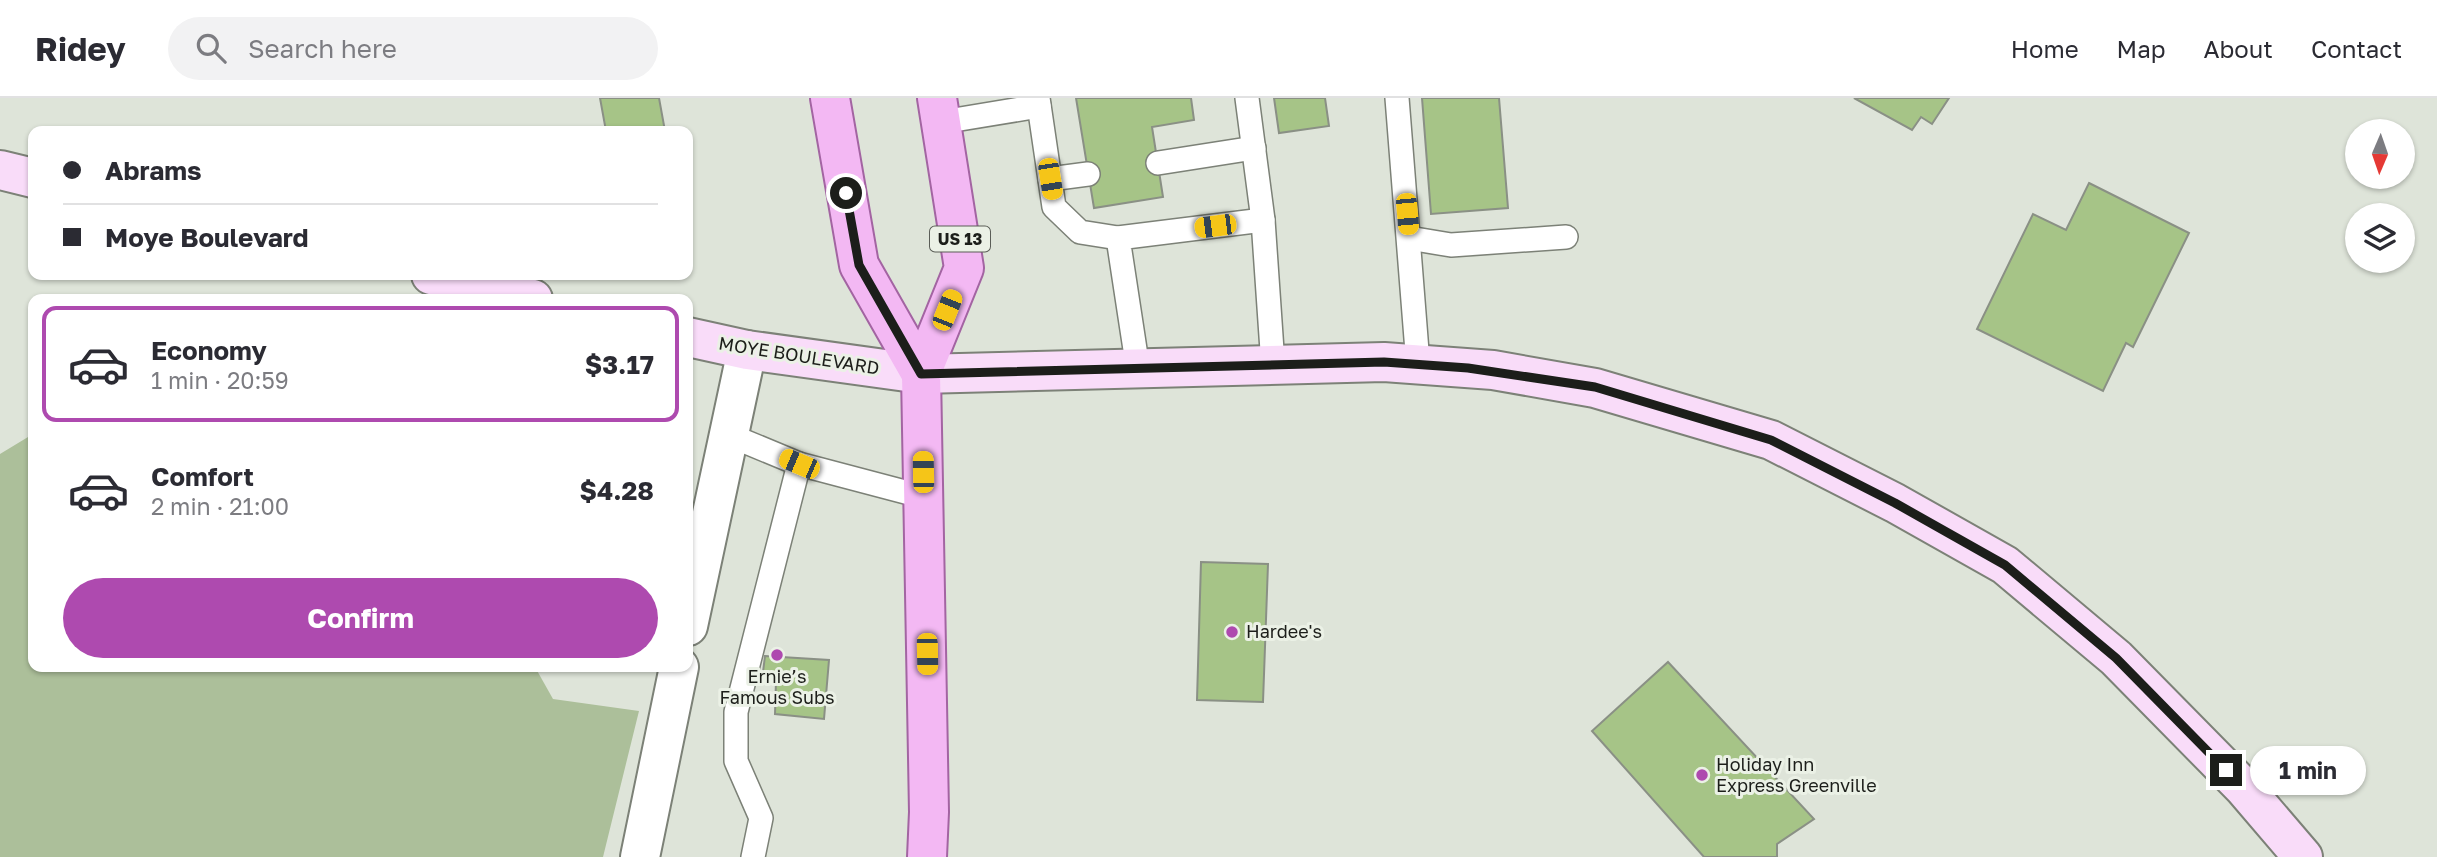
<!DOCTYPE html>
<meta charset="utf-8">
<style>
:root{--surface:#fff;--page:#f2f2f3;--text:#2b2b33;--muted:#7c7c81;--line:#e1e1e2;--accent:#ae4aaf}
body{margin:0;font-family:"Golos Text",sans-serif;background:var(--page);color:var(--text);height:100vh;display:flex;flex-direction:column;font-size:26px;white-space:nowrap}
*{box-sizing:border-box;margin:0}
p{font-size:23px;color:var(--muted)}
.icon{flex:none;width:38px;height:38px;fill:none;stroke:currentColor;stroke-width:2;stroke-linecap:round;stroke-linejoin:round}
.map{position:relative;flex:1;overflow:hidden}
.side{position:absolute;left:28px;top:196px;width:665px;height:378px;display:flex;flex-direction:column;background:var(--surface);border-radius:14px;box-shadow:0 2px 5px #0004}
.side>*{flex:none}
.banner{position:absolute;left:28px;top:28px;width:665px;height:154px;border-radius:14px;box-shadow:0 2px 5px #0004;display:grid;align-content:center;height:154px;padding:0 35px;background:var(--surface)}
.needle{width:46px;rotate:182deg}
.fabs{position:absolute;left:2345px;top:21px;display:grid;gap:14px}
.fabs a{display:grid;place-items:center;width:70px;height:70px;border-radius:50%;background:var(--surface);box-shadow:0 2px 5px #0004;font-size:35px}
.end{position:absolute;width:32px;height:32px;margin:-16px;border:9px solid #1c1e1a;background:#fff;box-shadow:0 0 0 4px #fff}
.from{border-radius:50%}
.bubble{position:absolute;height:49px;border-radius:24px;background:var(--surface);box-shadow:0 2px 5px #0004;font-size:23px;font-weight:700;line-height:49px;text-align:center}
.car{position:absolute;width:21px;height:42px;margin:-21px -10px;border-radius:9px;box-shadow:0 0 5px 2px #0007;background:linear-gradient(#f5c518 24%,#345 0 40%,#f5c518 0 76%,#345 0 86%,#f5c518 0)}
.banner b{display:flex;align-items:center;gap:24px;height:66px;font-size:26px}
.banner b+b{border-top:2px solid var(--line)}
.banner i{width:18px;height:18px;background:var(--text)}
ul{padding:12px 0 0;list-style:none}
li{display:flex;align-items:center;gap:21px;height:116px;margin:0 14px 10px;padding:0 21px;border:4px solid transparent;border-radius:14px}
li div{flex:1}
li b{display:block;font-size:26px}
li em{font-style:normal;font-weight:700}
li.active{border-color:var(--accent)}
li>.icon{width:63px;height:63px;stroke-width:1.5}
.primary-button{display:flex;gap:14px;margin-top:auto;padding:14px 35px}
.primary-button a{flex:1;height:80px;border-radius:42px;background:var(--accent);color:#fff;font-size:28px;font-weight:700;line-height:80px;text-align:center}
header{display:flex;align-items:center;gap:42px;box-sizing:border-box;height:98px;padding:0 35px;background:var(--surface);border-bottom:2px solid var(--line)}
header strong{font-size:33px}
nav{display:flex;gap:38px;margin-inline-start:auto;font-size:24px}
.search{width:490px;height:63px;background:var(--page);display:flex;align-items:center;gap:18px;box-sizing:border-box;padding:0 24px;border-radius:38px;color:var(--muted);font-size:26px}
.map>svg:first-child{display:block}
</style>
<header>
<strong>Ridey</strong>
<div class="search"><svg class="icon" aria-label="search" viewBox="0 0 24 24"><circle cx="10" cy="10" r="6"/><path d="M15 15l6 6"/></svg>Search here</div>
<nav><a>Home</a><a>Map</a><a>About</a><a>Contact</a></nav>
</header>
<div class="map">
<svg width="2437" height="759" viewBox="0 0 2437 759">
<rect width="100%" height="100%" fill="#dee4d9"/>
<polygon fill="#acbf9a" points="33,336 33,569 535,569 553,601 639,613 603,759 0,759 0,356"/>
<g fill="#a6c487" stroke="#8a9085" stroke-width="2">
<polygon points="600,0 659,0 665,33 606,33"/>
<polygon points="1076,0 1191,0 1194,22 1152,29 1163,99 1094,110"/>
<polygon points="1274,0 1325,0 1329,28 1279,35"/>
<polygon points="1422,0 1499,0 1508,110 1431,116"/>
<polygon points="1854,0 1949,0 1932,26 1921,19 1912,32"/>
<polygon points="2089,85 2189,135 2133,249 2126,245 2103,293 1977,231 2033,116 2066,132"/>
<polygon points="1201,464 1268,466 1263,604 1197,602"/>
<polygon points="765,558 829,562 824,621 775,616 776,583 762,582"/>
<polygon points="1668,564 1814,721 1777,746 1777,759 1704,759 1592,633"/>
</g>
<g fill="none" stroke-linecap="round" stroke-linejoin="round">
<defs>
<g id="lane">
<polyline points="1038,0 1054,109 1080,134 1118,140"/>
<polyline points="1247,0 1263,122"/>
<polyline points="1397,0 1418,266"/>
<polyline points="942,24 1039,8"/>
<polyline points="1158,65 1254,50"/>
<polyline points="1050,81 1088,76"/>
<polyline points="1409,140 1451,147 1566,139"/>
<polyline points="1138,271 1118,140 1263,122 1273,267"/>
<polyline points="729,337 799,366"/>
<polyline points="753,759 761,720 736,663 736,614 799,366 924,399"/>
</g>
<g id="street">
<polyline points="688,528 747,252"/>
<polyline points="640,759 679,569"/>
</g>
<g id="secondary">
<polyline points="0,72 33,80"/>
<polyline points="431,177 533,201"/>
<polyline points="688,239 747,252 921,276 1384,264 1493,272 1595,290 1771,342 1895,405 2005,467 2116,560 2244,690 2303,759"/>
</g>
<g id="primary">
<polyline points="830,0 859,167 921,276"/>
<polyline points="927,759 929,714 921,276 964,170 937,0"/>
</g>
</defs>
<use href="#lane" stroke="#7c8177" stroke-width="26"/>
<use href="#street" stroke="#7c8177" stroke-width="42"/>
<use href="#secondary" stroke="#7c8177" stroke-width="42"/>
<use href="#primary" stroke="#a364a2" stroke-width="42"/>
<use href="#lane" stroke="#fff" stroke-width="23"/>
<use href="#street" stroke="#fff" stroke-width="38"/>
<use href="#secondary" stroke="#f9dcf9" stroke-width="38"/>
<use href="#primary" stroke="#f3b8f3" stroke-width="38"/>
</g>
<g fill="none" stroke-linecap="round" stroke-linejoin="round">
<polyline stroke="#1c1e1a" stroke-width="9" points="846,95 859,167 921,276 1384,264 1468,270 1595,289 1771,342 1895,405 2005,467 2116,560 2226,672"/>
</g>
<g fill="#ae4aaf" stroke="#ebf1e6" stroke-width="2.5">
<circle cx="1232" cy="534" r="7"/>
<circle cx="777" cy="557" r="7"/>
<circle cx="1702" cy="677" r="7"/>
</g>
<g text-anchor="middle" stroke-width="6" stroke-linejoin="round" paint-order="stroke">
<rect fill="#ebf1e6" stroke="#5a5d57" stroke-width="2" x="930" y="128.5" width="60" height="25" rx="5"/>
<g font-size="16" font-weight="bold" fill="#1c1e1a">
<text x="960" y="147">US 13</text>
</g>
<g font-size="18" fill="#1c1e1a" stroke="#ebf1e6">
<text transform="translate(799 258) rotate(9)" y="6">MOYE BOULEVARD</text>
</g>
<g font-size="18" fill="#1c1e1a" stroke="#ebf1e6" text-anchor="start">
<text x="1246" y="540">Hardee's</text>
<text x="777" y="585" text-anchor="middle">Ernie’s<tspan x="777" dy="21">Famous Subs</tspan></text>
<text x="1716" y="673">Holiday Inn<tspan x="1716" dy="21">Express Greenville</tspan></text>
</g>
</g>
</svg>
<div class="fabs">
<a><svg class="needle" viewBox="-14 -14 28 28"><path d="M0-13l5 13h-10z" fill="#e53935"/><path d="M0 13l5-13h-10z" fill="#7c7c81"/></svg></a>
<a><svg class="icon" aria-label="layers" viewBox="0 0 24 24"><path d="M12 4l9 5-9 5-9-5zM3 14l9 5 9-5"/></svg></a>
</div>
<i class="end from" style="left:846px;top:95px"></i>
<i class="end" style="left:2226px;top:672px"></i>
<div class="bubble" style="left:2250px;top:648px;width:116px">1 min</div>
<i class="car" style="left:1050px;top:81px;rotate:171deg"></i>
<i class="car" style="left:1407px;top:116px;rotate:175deg"></i>
<i class="car" style="left:1215px;top:128px;rotate:263deg"></i>
<i class="car" style="left:947px;top:212px;rotate:22deg"></i>
<i class="car" style="left:799px;top:366px;rotate:293deg"></i>
<i class="car" style="left:923px;top:374px;rotate:359deg"></i>
<i class="car" style="left:927px;top:556px;rotate:179deg"></i>
<div class="banner">
<b><i class="from"></i>Abrams</b>
<b><i></i>Moye Boulevard</b>
</div>
<section class="side">
<ul>
<li class="active"><svg class="icon" aria-label="car" viewBox="0 0 24 24"><path d="M5 17H2v-5l4-1 3-4h7l3 4 3 1v5h-3M9 17h6M6 11h13"/><circle cx="7" cy="17" r="2"/><circle cx="17" cy="17" r="2"/></svg><div><b>Economy</b><p>1 min · 20:59</p></div><em>$3.17</em></li>
<li><svg class="icon" aria-label="car" viewBox="0 0 24 24"><path d="M5 17H2v-5l4-1 3-4h7l3 4 3 1v5h-3M9 17h6M6 11h13"/><circle cx="7" cy="17" r="2"/><circle cx="17" cy="17" r="2"/></svg><div><b>Comfort</b><p>2 min · 21:00</p></div><em>$4.28</em></li>
</ul>
<div class="primary-button"><a>Confirm</a></div>
</section>
</div>
